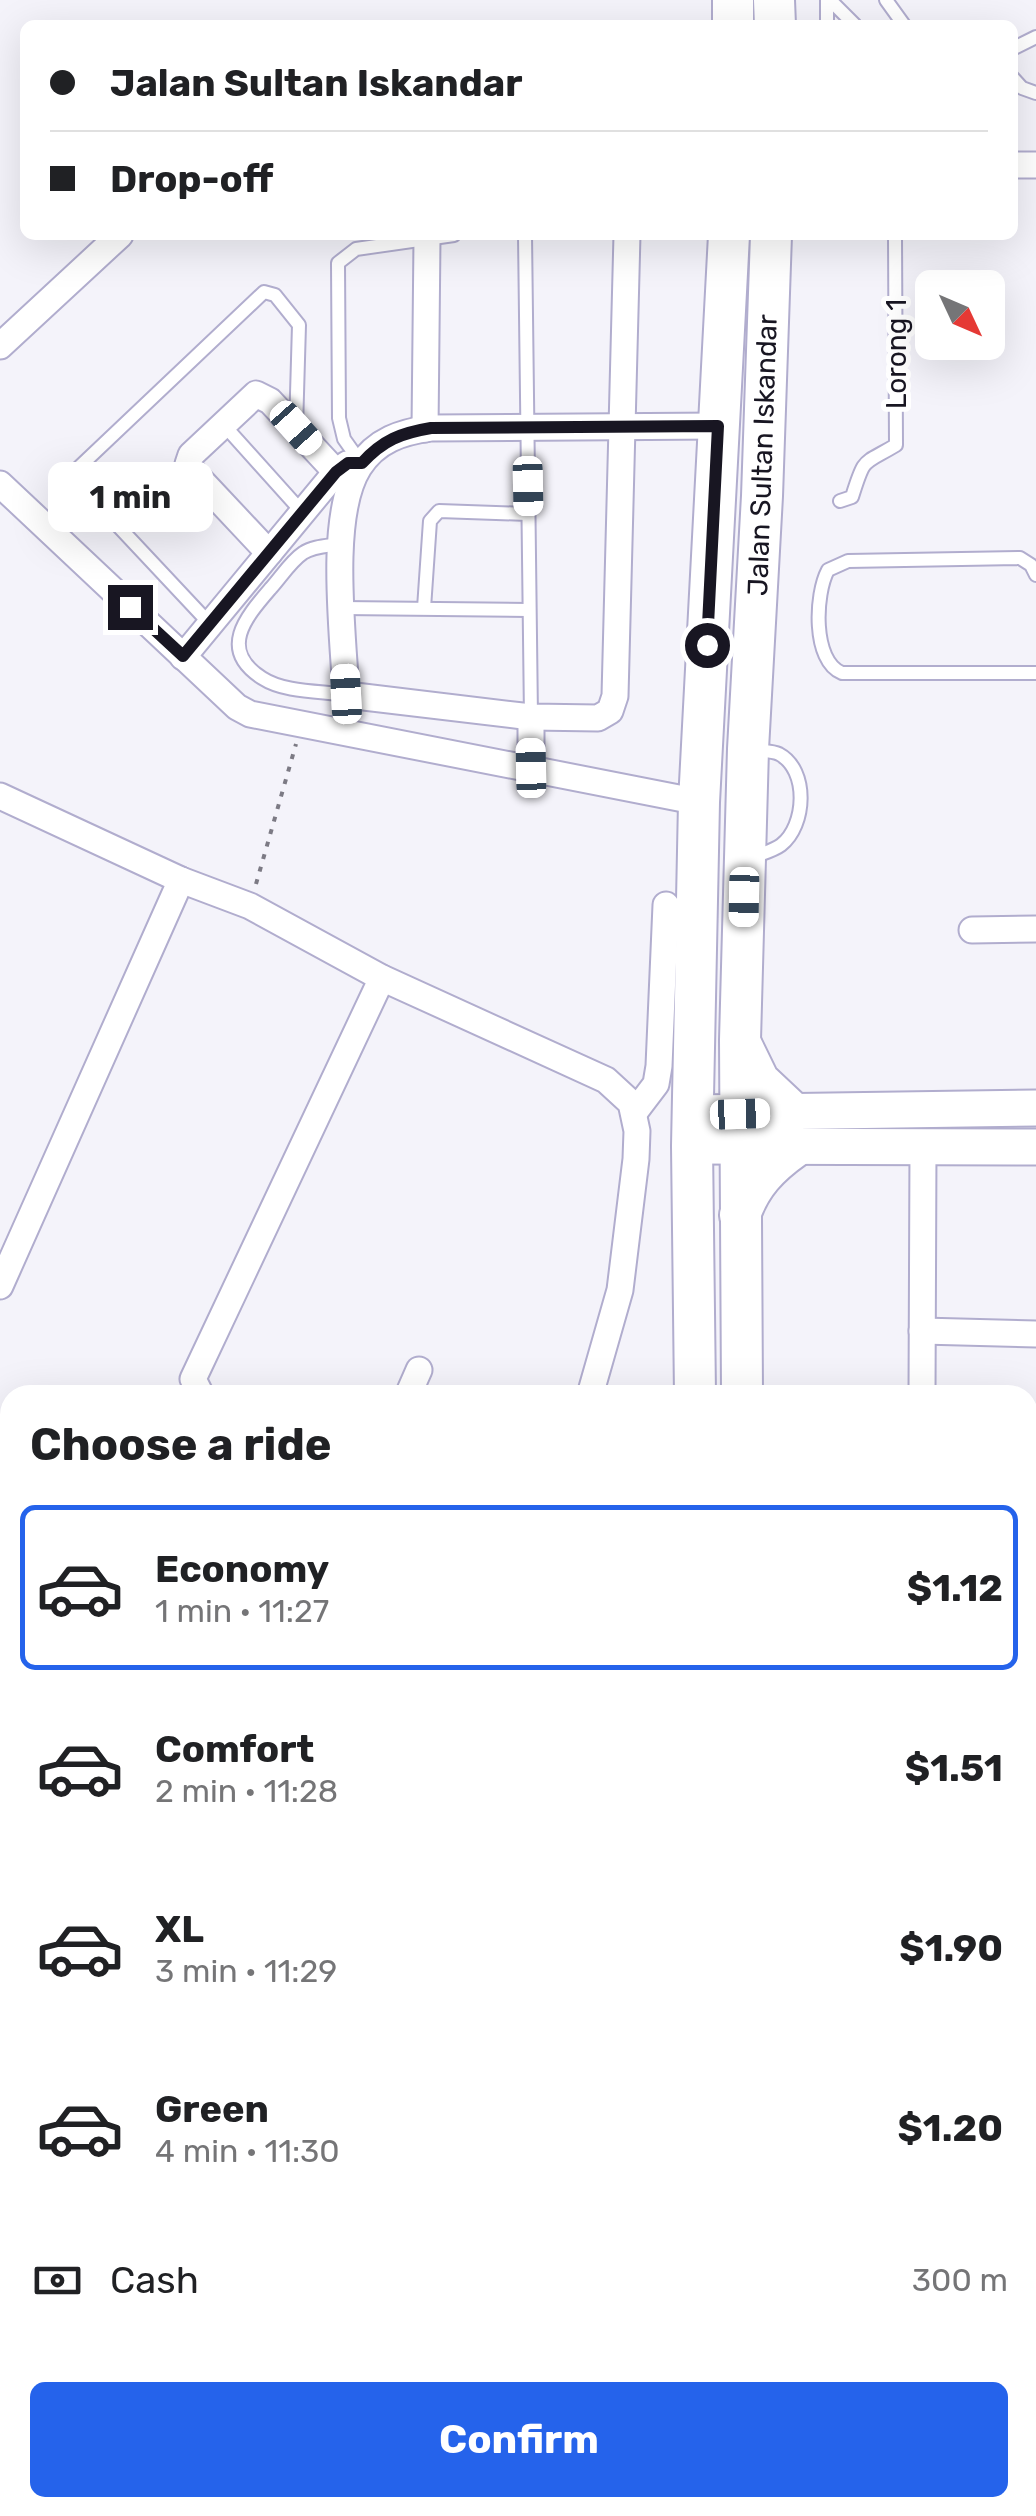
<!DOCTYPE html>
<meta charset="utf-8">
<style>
:root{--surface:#fff;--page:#f2f2f2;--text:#202124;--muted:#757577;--line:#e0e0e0;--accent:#2563eb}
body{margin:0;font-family:Rubik,sans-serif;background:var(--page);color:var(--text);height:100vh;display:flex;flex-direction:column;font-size:38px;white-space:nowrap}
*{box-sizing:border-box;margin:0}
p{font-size:32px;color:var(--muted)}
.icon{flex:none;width:55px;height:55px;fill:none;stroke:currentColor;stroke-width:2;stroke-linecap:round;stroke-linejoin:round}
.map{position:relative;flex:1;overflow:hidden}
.side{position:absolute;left:0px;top:1385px;width:1038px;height:1132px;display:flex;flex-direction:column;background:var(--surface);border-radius:30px 30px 0 0;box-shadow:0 10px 40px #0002}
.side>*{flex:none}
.banner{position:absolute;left:20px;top:20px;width:998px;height:220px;border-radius:15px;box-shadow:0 10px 40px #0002;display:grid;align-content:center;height:220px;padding:0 30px;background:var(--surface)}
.needle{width:65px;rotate:134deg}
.fabs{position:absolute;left:915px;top:270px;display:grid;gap:20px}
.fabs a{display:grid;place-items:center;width:90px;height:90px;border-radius:15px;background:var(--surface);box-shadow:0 10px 40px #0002;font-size:50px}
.end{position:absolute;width:45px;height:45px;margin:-22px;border:12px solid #181622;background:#fff;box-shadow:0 0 0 5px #fff}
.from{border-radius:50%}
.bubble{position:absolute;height:70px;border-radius:15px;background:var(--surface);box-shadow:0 10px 40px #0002;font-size:32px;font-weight:700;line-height:70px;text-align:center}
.car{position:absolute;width:30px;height:60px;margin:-30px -15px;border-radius:12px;box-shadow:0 0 8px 2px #0007;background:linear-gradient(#fff 24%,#345 0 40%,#fff 0 76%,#345 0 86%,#fff 0)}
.banner b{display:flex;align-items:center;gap:35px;height:95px;font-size:38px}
.banner b+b{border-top:2px solid var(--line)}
.banner i{width:25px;height:25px;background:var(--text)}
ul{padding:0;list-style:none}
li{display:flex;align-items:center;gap:30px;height:165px;margin:0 20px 15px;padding:0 10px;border:5px solid transparent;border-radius:15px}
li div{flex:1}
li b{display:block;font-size:38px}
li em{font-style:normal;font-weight:700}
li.selected{border-color:var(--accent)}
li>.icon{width:90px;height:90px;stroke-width:1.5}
h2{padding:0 30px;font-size:45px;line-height:120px}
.pay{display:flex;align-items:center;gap:25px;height:110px;padding:0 30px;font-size:38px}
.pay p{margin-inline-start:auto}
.button{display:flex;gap:20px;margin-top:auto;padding:20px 30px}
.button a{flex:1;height:115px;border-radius:15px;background:var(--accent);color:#fff;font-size:40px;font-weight:700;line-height:115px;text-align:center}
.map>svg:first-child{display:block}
</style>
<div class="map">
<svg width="1036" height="2516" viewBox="0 0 1036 2516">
<rect width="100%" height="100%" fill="#f4f3fa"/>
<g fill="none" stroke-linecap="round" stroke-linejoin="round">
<defs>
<g id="lane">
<polyline points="830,0 855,25"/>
<polyline points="886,0 904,25"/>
<polyline points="827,25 827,0"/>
<polyline points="1012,49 1036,37"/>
<polyline points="1012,77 1022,88 1036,93"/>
<polyline points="525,235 531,717"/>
<polyline points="223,424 303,513"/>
<polyline points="361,463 344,439 339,418 338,263 356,249 454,235"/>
<path d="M 840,501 L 852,497 C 865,455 863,465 896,445 L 895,235"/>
<path d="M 340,544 C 328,546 313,546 303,553 C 291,561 281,577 271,588 C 247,616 217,649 262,678 C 285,693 321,691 347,695"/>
<path d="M 1036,575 L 1031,565 L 1020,558 L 848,561 L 828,570 C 815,594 812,661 842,673 L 1036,673"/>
<polyline points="342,608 529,610"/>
<polyline points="424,608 430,521 439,511 528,514"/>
<polyline points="210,624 75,480 74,472 264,292 275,295 299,325 296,428"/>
<path d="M 751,858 C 760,854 773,851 781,845 C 806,826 809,770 779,754 C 773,751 762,751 755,750"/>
<polyline points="0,2201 10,2205"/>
<polyline points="0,2254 10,2223"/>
</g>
<g id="street">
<polyline points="1012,165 1036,165"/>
<polyline points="0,346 120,235"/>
<polyline points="425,429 427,239"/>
<polyline points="0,484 237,707 250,714 699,802"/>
<polyline points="269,553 192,471 188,464 191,455 256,394 270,401 336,472"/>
<polyline points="183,657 336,472 347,464"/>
<polyline points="347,695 531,717 598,718 610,711 615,696 627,235"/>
<path d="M 347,711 C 345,649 326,519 359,467 C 376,440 402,432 431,428 L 718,426"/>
<polyline points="531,717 531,769"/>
<polyline points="0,796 181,880 250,906 382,978 606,1080 631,1103 637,1131 636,1159 620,1290 590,1395"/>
<polyline points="972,930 1036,929"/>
<polyline points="634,1113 656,1084 659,1066 666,905"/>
<polyline points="0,1286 181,880"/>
<polyline points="922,1331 1036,1334"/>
<polyline points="201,1395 193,1379 382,978"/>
<polyline points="408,1395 419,1370"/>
<polyline points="922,1395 923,1148"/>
<polyline points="0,1556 10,1560"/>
<polyline points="0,1787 10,1792"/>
<polyline points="1028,2053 1036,2052"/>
<polyline points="1028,2411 1036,2426"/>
<polyline points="0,2437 10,2440"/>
<polyline points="487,2508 489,2516"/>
<polyline points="739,2508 742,2516"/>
</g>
<g id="secondary">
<polyline points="693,1113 1036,1108"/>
<polyline points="692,1146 1036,1147"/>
</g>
<g id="primary">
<polyline points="733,0 733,25"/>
<polyline points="774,0 775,25"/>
<polyline points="741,1044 759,1081 792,1112"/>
<path d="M 740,1215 C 751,1184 768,1166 795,1147"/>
<polyline points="695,1395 692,1146 699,802 729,235"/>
<polyline points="742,1395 740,1040 748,749 762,496 771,235"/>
<polyline points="852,2508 856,2516"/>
<polyline points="894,2508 899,2516"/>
</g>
</defs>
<use href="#lane" stroke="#b1adce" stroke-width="16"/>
<use href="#street" stroke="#b1adce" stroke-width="29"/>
<use href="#secondary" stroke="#b1adce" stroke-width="39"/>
<use href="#primary" stroke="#b1adce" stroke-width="44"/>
<polyline stroke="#7c7a84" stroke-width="4" stroke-dasharray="5 8" stroke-linecap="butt" points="256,884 296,744"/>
<use href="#lane" stroke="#fff" stroke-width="12"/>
<use href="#street" stroke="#fff" stroke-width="25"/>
<use href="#secondary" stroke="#fff" stroke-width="35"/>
<use href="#primary" stroke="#fff" stroke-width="40"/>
</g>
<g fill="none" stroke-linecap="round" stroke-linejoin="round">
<path stroke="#181622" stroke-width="12" d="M 130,607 L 183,656 L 336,472 L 348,463 L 362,463 C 383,440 401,433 431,428 L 718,426 L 707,645"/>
</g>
<g text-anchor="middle" stroke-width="10" stroke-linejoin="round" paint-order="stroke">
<g font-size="28" fill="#181622" stroke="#fff">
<text transform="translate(896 354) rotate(-90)" y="10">Lorong 1</text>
<text transform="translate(762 455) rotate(-88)" y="10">Jalan Sultan Iskandar</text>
</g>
</g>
</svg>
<div class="fabs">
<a><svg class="needle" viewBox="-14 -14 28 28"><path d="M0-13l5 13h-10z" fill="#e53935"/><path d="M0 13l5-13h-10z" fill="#757577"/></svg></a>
</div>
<i class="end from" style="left:707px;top:645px"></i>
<i class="end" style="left:130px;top:607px"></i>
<div class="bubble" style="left:48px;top:462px;width:165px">1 min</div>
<i class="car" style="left:296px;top:428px;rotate:138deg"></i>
<i class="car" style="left:528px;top:486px;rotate:179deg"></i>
<i class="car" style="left:346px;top:694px;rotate:357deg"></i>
<i class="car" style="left:531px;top:768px;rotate:359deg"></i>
<i class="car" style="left:744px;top:897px;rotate:181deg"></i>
<i class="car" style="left:740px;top:1114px;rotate:88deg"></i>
<div class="banner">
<b><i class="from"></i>Jalan Sultan Iskandar</b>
<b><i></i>Drop-off</b>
</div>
<section class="side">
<h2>Choose a ride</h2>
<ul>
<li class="selected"><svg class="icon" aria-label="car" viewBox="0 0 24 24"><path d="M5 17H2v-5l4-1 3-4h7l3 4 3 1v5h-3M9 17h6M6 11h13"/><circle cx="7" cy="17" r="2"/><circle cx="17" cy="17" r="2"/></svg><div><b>Economy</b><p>1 min · 11:27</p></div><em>$1.12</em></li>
<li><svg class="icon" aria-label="car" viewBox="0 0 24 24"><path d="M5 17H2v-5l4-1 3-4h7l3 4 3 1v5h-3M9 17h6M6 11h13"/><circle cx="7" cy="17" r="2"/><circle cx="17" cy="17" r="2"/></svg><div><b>Comfort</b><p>2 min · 11:28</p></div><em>$1.51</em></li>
<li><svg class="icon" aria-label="car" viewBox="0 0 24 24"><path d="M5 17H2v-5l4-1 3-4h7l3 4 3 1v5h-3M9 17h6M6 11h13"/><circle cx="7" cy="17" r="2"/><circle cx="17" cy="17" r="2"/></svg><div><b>XL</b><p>3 min · 11:29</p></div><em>$1.90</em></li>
<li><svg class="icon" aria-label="car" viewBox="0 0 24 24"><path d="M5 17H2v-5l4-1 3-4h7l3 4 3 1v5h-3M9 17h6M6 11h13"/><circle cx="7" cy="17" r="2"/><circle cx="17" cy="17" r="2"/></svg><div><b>Green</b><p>4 min · 11:30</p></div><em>$1.20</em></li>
</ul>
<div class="pay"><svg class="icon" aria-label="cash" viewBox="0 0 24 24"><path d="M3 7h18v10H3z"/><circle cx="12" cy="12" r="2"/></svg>Cash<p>300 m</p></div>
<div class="button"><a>Confirm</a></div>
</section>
</div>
